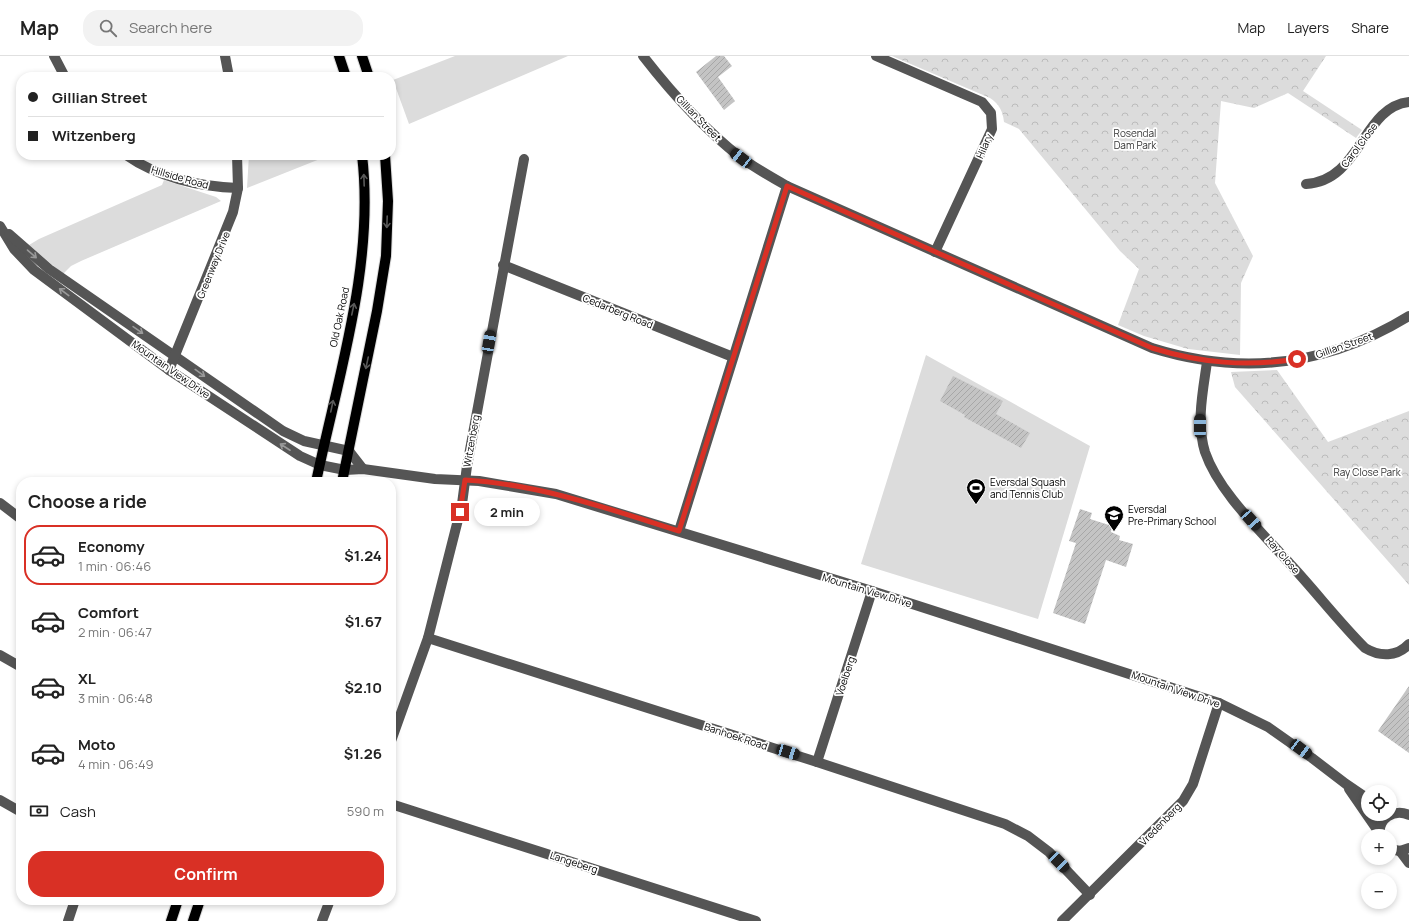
<!DOCTYPE html>
<meta charset="utf-8">
<style>
:root{--surface:#fff;--page:#f2f2f2;--text:#222;--muted:#767676;--line:#e0e0e0;--accent:#d93025}
body{margin:0;font-family:Manrope,sans-serif;background:var(--page);color:var(--text);height:100vh;display:flex;flex-direction:column;font-size:15px;white-space:nowrap}
*{box-sizing:border-box;margin:0}
p{font-size:13px;color:var(--muted)}
.icon{flex:none;width:22px;height:22px;fill:none;stroke:currentColor;stroke-width:2;stroke-linecap:round;stroke-linejoin:round}
.map{position:relative;flex:1;overflow:hidden}
.panel{position:absolute;left:16px;top:421px;width:380px;height:428px;display:flex;flex-direction:column;background:var(--surface);border-radius:16px;box-shadow:0 2px 6px #0003}
.panel>*{flex:none}
.top-card{position:absolute;left:16px;top:16px;width:380px;height:88px;border-radius:16px;box-shadow:0 2px 6px #0003;display:grid;align-content:center;height:88px;padding:0 12px;background:var(--surface)}
.tools{position:absolute;left:1361px;top:729px;display:grid;gap:8px}
.tools a{display:grid;place-items:center;width:36px;height:36px;border-radius:50%;background:var(--surface);box-shadow:0 2px 6px #0003;font-size:20px}
.end{position:absolute;width:18px;height:18px;margin:-9px;border:5px solid #d93025;background:#fff;box-shadow:0 0 0 2px #fff}
.from{border-radius:50%}
.bubble{position:absolute;height:28px;border-radius:14px;background:var(--surface);box-shadow:0 2px 6px #0003;font-size:13px;font-weight:700;line-height:28px;text-align:center}
.car{position:absolute;width:12px;height:24px;margin:-12px -6px;border-radius:5px;box-shadow:0 0 3px 1px #0007;background:linear-gradient(#222 24%,#8ab4d8 0 40%,#222 0 76%,#8ab4d8 0 86%,#222 0)}
.top-card b{display:flex;align-items:center;gap:14px;height:38px;font-size:15px}
.top-card b+b{border-top:1px solid var(--line)}
.top-card i{width:10px;height:10px;background:var(--text)}
ul{padding:0;list-style:none}
li{display:flex;align-items:center;gap:12px;height:60px;margin:0 8px 6px;padding:0 4px;border:2px solid transparent;border-radius:16px}
li div{flex:1}
li b{display:block;font-size:15px}
li em{font-style:normal;font-weight:700}
li.active{border-color:var(--accent)}
li>.icon{width:36px;height:36px;stroke-width:1.5}
h2{padding:0 12px;font-size:18px;line-height:48px}
.pay{display:flex;align-items:center;gap:10px;height:44px;padding:0 12px;font-size:15px}
.pay p{margin-inline-start:auto}
.primary-button{display:flex;gap:8px;margin-top:auto;padding:8px 12px}
.primary-button a{flex:1;height:46px;border-radius:16px;background:var(--accent);color:#fff;font-size:16px;font-weight:700;line-height:46px;text-align:center}
header{display:flex;align-items:center;gap:24px;box-sizing:border-box;height:56px;padding:0 20px;background:var(--surface);border-bottom:1px solid var(--line)}
header strong{font-size:19px}
nav{display:flex;gap:22px;margin-inline-start:auto;font-size:14px}
.search{width:280px;height:36px;background:var(--page);display:flex;align-items:center;gap:10px;box-sizing:border-box;padding:0 14px;border-radius:16px;color:var(--muted);font-size:15px}
.map>svg:first-child{display:block}
</style>
<header>
<strong>Map</strong>
<div class="search"><svg class="icon" aria-label="search" viewBox="0 0 24 24"><circle cx="10" cy="10" r="6"/><path d="M15 15l6 6"/></svg>Search here</div>
<nav><a>Map</a><a>Layers</a><a>Share</a></nav>
</header>
<div class="map">
<svg width="1409" height="865" viewBox="0 0 1409 865">
<defs>
<pattern id="park-crowns" width="20" height="18" patternUnits="userSpaceOnUse"><rect width="20" height="18" fill="#dcdcdc"/><path d="M2 6a3 3 0 1 1 6 0M12 15a3 3 0 1 1 6 0" fill="none" stroke="#bbb"/></pattern>
<pattern id="building-hatch" width="6" height="6" patternUnits="userSpaceOnUse"><rect width="6" height="6" fill="#c4c4c4"/><path d="M-1 1l2-2M0 6l6-6M5 7l2-2" fill="none" stroke="#a7a7a7"/></pattern>
</defs>
<rect width="100%" height="100%" fill="#fff"/>
<g fill="#dcdcdc">
<polygon points="455,0 568,0 409,68 393,24"/>
<polygon points="249,99 330,99 247,132"/>
<polygon points="164,124 216,141 221,145 81,205 71,210 63,218 29,189 39,183 162,129"/>
<polygon points="926,299 1090,390 1038,563 861,508"/>
</g>
<g fill="url(#park-crowns)">
<path d="M 892,0 L 1326,0 L 1303,35 L 1362,74 L 1356,82 L 1288,37 L 1254,52 L 1221,45 L 1215,127 L 1253,200 L 1241,227 L 1240,299 L 1188,293 L 1144,280 L 1118,269 L 1139,213 L 1120,195 L 1019,73 L 1004,66 C 1003,55 999,48 990,42 Z"/>
<polygon points="1277,314 1328,386 1409,355 1409,529 1235,331 1231,316"/>
</g>
<g fill="url(#building-hatch)">
<polygon points="716,0 724,0 732,10 718,21 735,45 724,54 696,16"/>
<polygon points="953,320 1003,345 996,358 1030,377 1021,392 964,361 965,359 940,345"/>
<polygon points="1080,453 1092,457 1090,463 1112,470 1111,476 1120,480 1119,484 1133,488 1126,511 1106,504 1085,568 1053,557 1076,487 1069,485"/>
<polygon points="1409,630 1409,697 1378,675"/>
</g>
<g fill="none" stroke-linecap="round" stroke-linejoin="round">
<defs>
<g id="major">
<polyline points="339,0 346,21"/>
<polyline points="362,0 369,21"/>
<path d="M 316,426 C 338,320 375,208 362,99"/>
<polyline points="342,426 377,255 386,200 388,145 385,99"/>
<polyline points="171,865 178,844"/>
<polyline points="193,865 200,844"/>
</g>
</defs>
<use href="#major" stroke="#dbdbdb" stroke-width="12"/>
<g stroke="#555" stroke-width="10">
<polyline points="54,0 65,21"/>
<polyline points="225,0 229,21"/>
<path d="M 643,0 C 671,36 704,73 740,101 C 755,112 771,121 787,130 L 1152,292 C 1242,320 1328,310 1409,260"/>
<polyline points="876,0 982,46 991,57 992,73 935,196"/>
<path d="M 126,99 C 157,121 200,131 238,132"/>
<path d="M 1306,128 C 1361,125 1362,51 1409,46"/>
<polyline points="0,170 14,193 34,214 169,314 300,400 320,409 345,414 363,413 435,423 479,425 556,438 872,535 1219,647 1268,671 1312,702 1346,728 1368,743"/>
<polyline points="9,178 49,213 283,375 304,385 349,395 363,413"/>
<polyline points="503,209 733,301"/>
<path d="M 1207,306 C 1203,335 1196,366 1205,396 C 1219,437 1262,476 1291,509 C 1316,536 1339,566 1365,592 C 1380,601 1397,601 1409,588"/>
<polyline points="169,314 233,156 238,132 237,99"/>
<polyline points="0,447 21,463"/>
<polyline points="679,475 787,130"/>
<polyline points="428,582 817,706 1005,768 1028,780 1049,796 1090,839"/>
<polyline points="0,599 21,611"/>
<polyline points="391,685 428,582 462,448 467,410 524,103"/>
<polyline points="817,706 872,535"/>
<polyline points="1349,733 1380,778"/>
<polyline points="0,744 21,756"/>
<polyline points="391,748 756,865"/>
<path d="M 1380,780 C 1377,763 1394,752 1409,759"/>
<polyline points="1390,793 1400,795 1409,792"/>
<polyline points="1400,795 1409,807"/>
<polyline points="68,865 75,844"/>
<polyline points="322,865 330,844"/>
<polyline points="1062,865 1183,745 1193,728 1219,647"/>
</g>
<use href="#major" stroke="#000" stroke-width="10"/>
</g>
<defs><path id="oneway-shaft" d="M-6 0H5M1.5-3L5.5 0L1.5 3" fill="none" stroke-width="1.6" stroke-linecap="round" stroke-linejoin="round"/></defs>
<g stroke="#595959">
<use href="#oneway-shaft" transform="translate(364 124) rotate(-92)"/>
<use href="#oneway-shaft" transform="translate(387 166) rotate(92)"/>
<use href="#oneway-shaft" transform="translate(353 253) rotate(-78)"/>
<use href="#oneway-shaft" transform="translate(367 307) rotate(102)"/>
<use href="#oneway-shaft" transform="translate(332 350) rotate(-78)"/>
</g>
<g stroke="#999">
<use href="#oneway-shaft" transform="translate(32 198) rotate(41)"/>
<use href="#oneway-shaft" transform="translate(64 236) rotate(-143)"/>
<use href="#oneway-shaft" transform="translate(138 274) rotate(35)"/>
<use href="#oneway-shaft" transform="translate(200 317) rotate(36)"/>
<use href="#oneway-shaft" transform="translate(285 391) rotate(-147)"/>
</g>
<g fill="none" stroke-linecap="round" stroke-linejoin="round">
<path stroke="#d93025" stroke-width="5" d="M 460,456 L 465,424 C 539,428 609,453 679,475 L 787,130 L 1152,292 C 1201,307 1246,311 1297,303"/>
</g>
<defs>
<symbol id="stadium-pin" viewBox="-11 -11 22 30"><path d="M0 17L-7.5 6A9.5 9.5 0 1 1 7.5 6Z" fill="#000" stroke="#fff"/><path d="M0-5a6.5 5 0 1 0 0 10a6.5 5 0 1 0 0-10ZM-3.5-1.8h7v3.6h-7Z" fill="#fff"/></symbol>
<symbol id="school-pin" viewBox="-11 -11 22 30"><path d="M0 17L-7.5 6A9.5 9.5 0 1 1 7.5 6Z" fill="#000" stroke="#fff"/><path d="M0-5L7-2L0 1L-7-2ZM-4 1L0 2.5L4 1V4Q0 6-4 4Z" fill="#fff"/></symbol>
</defs>
<g fill-rule="evenodd">
<use href="#stadium-pin" x="965" y="421" width="22" height="30"/>
<use href="#school-pin" x="1103" y="448" width="22" height="30"/>
</g>
<g text-anchor="middle" stroke-width="3.5" stroke-linejoin="round" paint-order="stroke">
<g font-size="10" fill="#000" stroke="#fff">
<text transform="translate(699 62) rotate(46)" y="4">Gillian Street</text>
<text transform="translate(1359 89) rotate(-53)" y="4">Carol Close</text>
<text transform="translate(984 90) rotate(-66)" y="4">Hilary</text>
<text transform="translate(180 121) rotate(16)" y="4">Hillside Road</text>
<text transform="translate(213 209) rotate(-68)" y="4">Greenway Drive</text>
<text transform="translate(618 255) rotate(22)" y="4">Cedarberg Road</text>
<text transform="translate(339 261) rotate(-78)" y="4">Old Oak Road</text>
<text transform="translate(1344 289) rotate(-19)" y="4">Gillian Street</text>
<text transform="translate(171 313) rotate(35)" y="4">Mountain View Drive</text>
<text transform="translate(471 385) rotate(-80)" y="4">Witzenberg</text>
<text transform="translate(1283 499) rotate(49)" y="4">Ray Close</text>
<text transform="translate(867 534) rotate(17)" y="4">Mountain View Drive</text>
<text transform="translate(845 620) rotate(-72)" y="4">Voelberg</text>
<text transform="translate(1176 633) rotate(19)" y="4">Mountain View Drive</text>
<text transform="translate(736 680) rotate(18)" y="4">Banhoek Road</text>
<text transform="translate(1160 768) rotate(-46)" y="4">Vredenberg</text>
<text transform="translate(574 806) rotate(18)" y="4">Langeberg</text>
</g>
<g font-size="10" fill="#333" stroke="#fff">
<text x="1135" y="81">Rosendal<tspan x="1135" dy="12">Dam Park</tspan></text>
<text x="1367" y="420">Ray Close Park</text>
</g>
<g font-size="10" fill="#000" stroke="#fff" text-anchor="start">
<text x="990" y="430">Eversdal Squash<tspan x="990" dy="12">and Tennis Club</tspan></text>
<text x="1128" y="457">Eversdal<tspan x="1128" dy="12">Pre-Primary School</tspan></text>
</g>
</g>
</svg>
<div class="tools">
<a><svg class="icon" aria-label="locate" viewBox="0 0 24 24"><circle cx="12" cy="12" r="6"/><path d="M12 2v4M12 18v4M2 12h4M18 12h4"/></svg></a>
<a>+</a>
<a>−</a>
</div>
<i class="end from" style="left:1297px;top:303px"></i>
<i class="end" style="left:460px;top:456px"></i>
<div class="bubble" style="left:474px;top:442px;width:66px">2 min</div>
<i class="car" style="left:741px;top:102px;rotate:308deg"></i>
<i class="car" style="left:489px;top:286px;rotate:10deg"></i>
<i class="car" style="left:1200px;top:370px;rotate:0deg"></i>
<i class="car" style="left:1251px;top:464px;rotate:138deg"></i>
<i class="car" style="left:1301px;top:693px;rotate:127deg"></i>
<i class="car" style="left:788px;top:696px;rotate:107deg"></i>
<i class="car" style="left:1059px;top:806px;rotate:136deg"></i>
<div class="top-card">
<b><i class="from"></i>Gillian Street</b>
<b><i></i>Witzenberg</b>
</div>
<section class="panel">
<h2>Choose a ride</h2>
<ul>
<li class="active"><svg class="icon" aria-label="car" viewBox="0 0 24 24"><path d="M5 17H2v-5l4-1 3-4h7l3 4 3 1v5h-3M9 17h6M6 11h13"/><circle cx="7" cy="17" r="2"/><circle cx="17" cy="17" r="2"/></svg><div><b>Economy</b><p>1 min · 06:46</p></div><em>$1.24</em></li>
<li><svg class="icon" aria-label="car" viewBox="0 0 24 24"><path d="M5 17H2v-5l4-1 3-4h7l3 4 3 1v5h-3M9 17h6M6 11h13"/><circle cx="7" cy="17" r="2"/><circle cx="17" cy="17" r="2"/></svg><div><b>Comfort</b><p>2 min · 06:47</p></div><em>$1.67</em></li>
<li><svg class="icon" aria-label="car" viewBox="0 0 24 24"><path d="M5 17H2v-5l4-1 3-4h7l3 4 3 1v5h-3M9 17h6M6 11h13"/><circle cx="7" cy="17" r="2"/><circle cx="17" cy="17" r="2"/></svg><div><b>XL</b><p>3 min · 06:48</p></div><em>$2.10</em></li>
<li><svg class="icon" aria-label="car" viewBox="0 0 24 24"><path d="M5 17H2v-5l4-1 3-4h7l3 4 3 1v5h-3M9 17h6M6 11h13"/><circle cx="7" cy="17" r="2"/><circle cx="17" cy="17" r="2"/></svg><div><b>Moto</b><p>4 min · 06:49</p></div><em>$1.26</em></li>
</ul>
<div class="pay"><svg class="icon" aria-label="cash" viewBox="0 0 24 24"><path d="M3 7h18v10H3z"/><circle cx="12" cy="12" r="2"/></svg>Cash<p>590 m</p></div>
<div class="primary-button"><a>Confirm</a></div>
</section>
</div>
